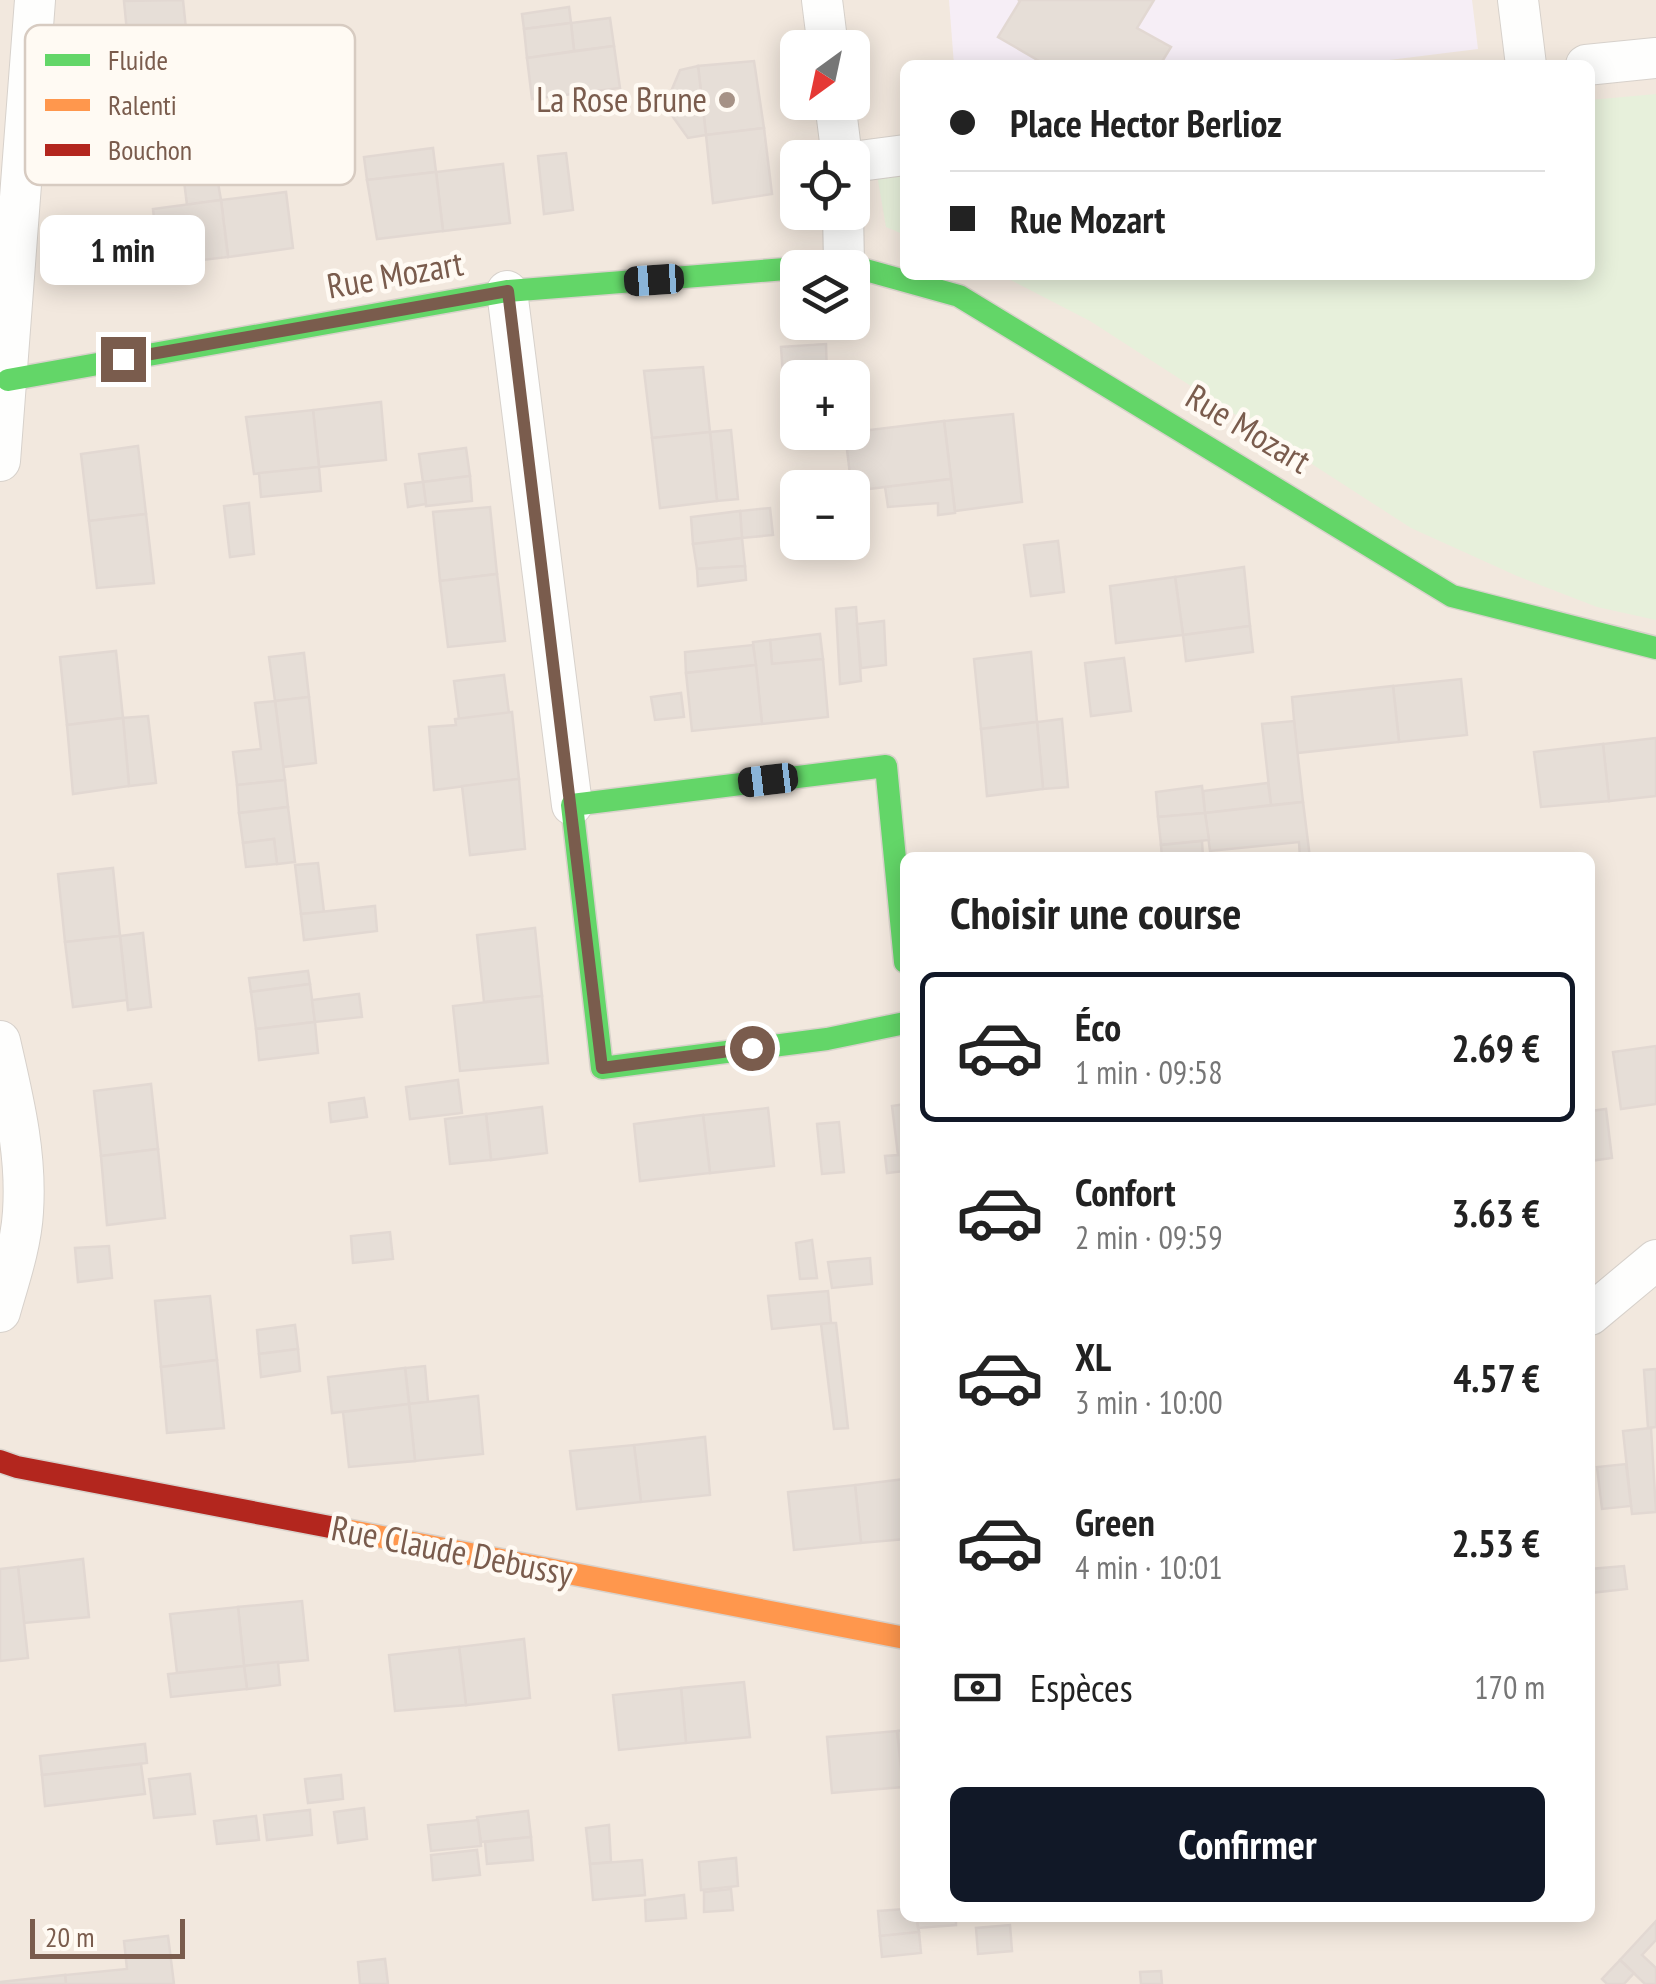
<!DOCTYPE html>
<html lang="fr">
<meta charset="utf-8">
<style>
:root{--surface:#fff;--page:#f6f6f6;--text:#222;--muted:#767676;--line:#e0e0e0;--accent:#111827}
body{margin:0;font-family:"PT Sans Narrow",sans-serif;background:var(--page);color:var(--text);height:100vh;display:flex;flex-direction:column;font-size:38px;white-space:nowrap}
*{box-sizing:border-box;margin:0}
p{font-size:32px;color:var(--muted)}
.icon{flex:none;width:55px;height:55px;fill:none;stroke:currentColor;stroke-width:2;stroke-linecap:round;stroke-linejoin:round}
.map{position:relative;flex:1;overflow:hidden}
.details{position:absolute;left:900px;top:852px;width:695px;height:1070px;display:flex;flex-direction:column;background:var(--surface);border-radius:15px;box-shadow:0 5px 25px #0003}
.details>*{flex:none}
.guide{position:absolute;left:900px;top:60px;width:695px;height:220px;border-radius:15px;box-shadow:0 5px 25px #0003;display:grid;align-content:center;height:220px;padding:0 50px;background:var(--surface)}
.needle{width:65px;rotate:213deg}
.buttons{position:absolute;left:780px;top:30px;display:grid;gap:20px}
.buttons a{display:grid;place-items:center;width:90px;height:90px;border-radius:15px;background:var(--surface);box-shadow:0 5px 25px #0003;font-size:50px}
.scale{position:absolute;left:30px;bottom:25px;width:155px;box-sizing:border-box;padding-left:10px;border:5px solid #7a5c4d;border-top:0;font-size:28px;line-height:35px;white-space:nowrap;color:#7a5c4d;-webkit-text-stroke:8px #fffaf3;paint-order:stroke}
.end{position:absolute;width:45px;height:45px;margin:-22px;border:12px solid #7a5c4d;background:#fff;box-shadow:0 0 0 5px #fff}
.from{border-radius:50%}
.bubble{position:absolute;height:70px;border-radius:15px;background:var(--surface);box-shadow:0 5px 25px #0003;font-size:32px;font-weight:700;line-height:70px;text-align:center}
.car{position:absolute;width:30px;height:60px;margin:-30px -15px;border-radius:12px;box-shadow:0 0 8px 2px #0007;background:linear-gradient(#222 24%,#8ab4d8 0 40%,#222 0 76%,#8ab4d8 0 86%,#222 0)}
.guide b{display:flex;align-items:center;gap:35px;height:95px;font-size:38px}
.guide b+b{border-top:2px solid var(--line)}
.guide i{width:25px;height:25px;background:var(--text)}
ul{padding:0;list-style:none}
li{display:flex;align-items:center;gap:30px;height:150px;margin:0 20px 15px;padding:0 30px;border:5px solid transparent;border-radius:15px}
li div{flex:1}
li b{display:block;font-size:38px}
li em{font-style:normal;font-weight:700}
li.on{border-color:var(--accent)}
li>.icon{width:90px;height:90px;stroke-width:1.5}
h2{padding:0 50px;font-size:45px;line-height:120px}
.pay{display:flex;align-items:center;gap:25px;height:110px;padding:0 50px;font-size:38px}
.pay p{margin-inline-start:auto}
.button{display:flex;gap:20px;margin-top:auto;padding:20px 50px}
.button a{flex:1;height:115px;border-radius:15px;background:var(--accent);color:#fff;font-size:40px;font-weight:700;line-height:115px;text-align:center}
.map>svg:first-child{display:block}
</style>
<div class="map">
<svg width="1656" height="1984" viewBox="0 0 1656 1984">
<rect width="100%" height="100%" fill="#f9f5f0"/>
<path fill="#f2e8de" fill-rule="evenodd" d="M 0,0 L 1656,0 L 1656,1984 L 0,1984 ZM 798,48 L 852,48 L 852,102 L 798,102 ZM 905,65 L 1590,65 L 1590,275 L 905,275 ZM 798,158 L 852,158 L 852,212 L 798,212 ZM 798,268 L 852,268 L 852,322 L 798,322 ZM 798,378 L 852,378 L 852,432 L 798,432 ZM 798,488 L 852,488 L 852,542 L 798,542 ZM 905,858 L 1590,858 L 1590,1918 L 905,1918 Z"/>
<polygon fill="#f6eef6" points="949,0 1472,0 1478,49 1349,65 954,65"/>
<g fill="#e7f0db">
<polygon points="1656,94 1656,620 1597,607 1517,576 1411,528 1090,321 1001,275 1590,275 1590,100"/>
<polygon points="905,166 905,235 886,227 876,169"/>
</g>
<g fill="#e6ded7" stroke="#e2d8d2" stroke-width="2.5">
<polygon points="183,0 193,97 134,105 124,1"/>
<polygon points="1018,0 1154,0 1137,28 1171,47 1160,65 1121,65 1117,62 1115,65 1046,65 998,37 1020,1"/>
<polygon points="569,7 571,23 524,29 522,14"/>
<polygon points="610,18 614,46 574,51 571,23"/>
<polygon points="571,23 574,51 527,58 524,29"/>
<polygon points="614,46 620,88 532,99 527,58"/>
<polygon points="754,61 764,128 706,135 698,66"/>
<polygon points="698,66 706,135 688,138 673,117 670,94 680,70"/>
<polygon points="764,128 772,194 713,203 706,135"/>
<polygon points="433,148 436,172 367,180 364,157"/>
<polygon points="566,153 573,210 544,214 538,156"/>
<polygon points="503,164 510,223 443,231 436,172"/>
<polygon points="436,172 443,231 377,239 367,180"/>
<polygon points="217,177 221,200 187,205 184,181"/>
<polygon points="286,192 293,248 228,257 221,200"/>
<polygon points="221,200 228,257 159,265 153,209"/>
<polygon points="826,344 827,378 798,378 798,388 784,389 781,347"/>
<polygon points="703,367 710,432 652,438 644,371"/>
<polygon points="381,402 386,460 319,467 313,410"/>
<polygon points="313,410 319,467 254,474 246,417"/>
<polygon points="1013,414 1022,502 955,511 944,421"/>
<polygon points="944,421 951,479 852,491 845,433"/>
<polygon points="731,430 738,499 717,501 710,432"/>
<polygon points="710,432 717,501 660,508 652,438"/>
<polygon points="138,446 146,514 89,521 81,454"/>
<polygon points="466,448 470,476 423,482 419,454"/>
<polygon points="319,467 321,491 261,497 259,473"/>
<polygon points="470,476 472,501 426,506 423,482"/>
<polygon points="951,479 955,513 938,515 938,503 888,507 885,487"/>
<polygon points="423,482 426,504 408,507 405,484"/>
<polygon points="249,503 254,554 230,557 224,506"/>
<polygon points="490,507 497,574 440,581 433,512"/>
<polygon points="770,508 773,535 742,538 740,511"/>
<polygon points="740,511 742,538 693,544 691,517"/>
<polygon points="146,514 154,583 97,588 89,521"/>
<polygon points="742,538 745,566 697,569 693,544"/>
<polygon points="1058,541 1064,592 1031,596 1024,545"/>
<polygon points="745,566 746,580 698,586 697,569"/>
<polygon points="1244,567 1250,626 1183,635 1175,577"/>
<polygon points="497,574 505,641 448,647 440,581"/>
<polygon points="1175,577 1183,635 1116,643 1110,586"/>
<polygon points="856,607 861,681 840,684 836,609"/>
<polygon points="884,621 886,665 861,668 857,624"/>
<polygon points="1250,626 1253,652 1186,661 1183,635"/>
<polygon points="820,634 823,659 772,664 770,640"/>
<polygon points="770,640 772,664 823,659 828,717 762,724 753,642"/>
<polygon points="753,645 756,665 686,673 685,652"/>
<polygon points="116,651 123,718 67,725 60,657"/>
<polygon points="1031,652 1037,722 981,729 974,659"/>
<polygon points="304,653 309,697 275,701 269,657"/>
<polygon points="1124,658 1131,711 1091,716 1085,663"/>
<polygon points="756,665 762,724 692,731 686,673"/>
<polygon points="504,675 509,713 459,719 454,681"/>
<polygon points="1461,679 1467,735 1399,742 1393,686"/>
<polygon points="1393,686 1399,742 1297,753 1292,697"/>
<polygon points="681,693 684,717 655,720 651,697"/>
<polygon points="309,697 316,763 283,767 275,701"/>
<polygon points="275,701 285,780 237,785 233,752 261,749 255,703"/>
<polygon points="512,712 519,779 434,790 429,727 456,725 455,719"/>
<polygon points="148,716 156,783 129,786 123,718"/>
<polygon points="123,718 129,786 73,794 67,725"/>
<polygon points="1062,719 1068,787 1043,789 1037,722"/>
<polygon points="1294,721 1303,802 1271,805 1262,724"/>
<polygon points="1037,722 1043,789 987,796 981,729"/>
<polygon points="1656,738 1656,796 1609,801 1603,744"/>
<polygon points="1603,744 1609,801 1541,807 1534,752"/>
<polygon points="519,779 525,849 470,855 462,786"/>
<polygon points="285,780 288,807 239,813 237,785"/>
<polygon points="1268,783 1271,805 1205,813 1203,791"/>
<polygon points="1202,786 1205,813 1158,817 1156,792"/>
<polygon points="1303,802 1310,858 1300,858 1299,842 1210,851 1205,813"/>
<polygon points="288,807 295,862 277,864 274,839 243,843 239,813"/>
<polygon points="1205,813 1209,840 1161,845 1158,817"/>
<polygon points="274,839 277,864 246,867 243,843"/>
<polygon points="1202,841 1203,858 1162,858 1161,845"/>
<polygon points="318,863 324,912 301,914 295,865"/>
<polygon points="113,868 120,936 65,942 58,874"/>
<polygon points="375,906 377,931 304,940 301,914"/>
<polygon points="535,928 542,996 484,1002 477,935"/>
<polygon points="143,933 151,1007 128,1010 120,936"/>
<polygon points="120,936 127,1000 73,1007 65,942"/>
<polygon points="308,971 310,984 251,992 249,978"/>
<polygon points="310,984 315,1022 256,1029 251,992"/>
<polygon points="359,994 362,1017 315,1022 312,1000"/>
<polygon points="542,996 548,1063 460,1071 453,1006"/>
<polygon points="315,1022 318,1053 259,1060 256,1029"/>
<polygon points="1656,1046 1656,1104 1621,1109 1613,1052"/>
<polygon points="458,1080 462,1113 410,1119 406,1087"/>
<polygon points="151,1084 158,1149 101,1156 94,1091"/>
<polygon points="364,1098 367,1117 331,1122 329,1103"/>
<polygon points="905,1104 905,1171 887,1173 885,1156 898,1155 892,1106"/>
<polygon points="542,1107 547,1153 491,1160 486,1114"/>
<polygon points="768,1108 774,1166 710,1173 703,1115"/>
<polygon points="1606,1109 1612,1158 1590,1161 1590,1111"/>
<polygon points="486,1114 491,1160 450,1164 445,1119"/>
<polygon points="703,1115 710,1173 640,1181 634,1124"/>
<polygon points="839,1122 844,1172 822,1174 817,1124"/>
<polygon points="158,1149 165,1218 107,1225 101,1156"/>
<polygon points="390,1232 393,1259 353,1263 351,1236"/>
<polygon points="812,1240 817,1278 800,1279 796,1243"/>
<polygon points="109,1246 112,1278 78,1282 75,1248"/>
<polygon points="870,1258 872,1284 832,1288 828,1262"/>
<polygon points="828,1291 831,1323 772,1329 768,1296"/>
<polygon points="210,1296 217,1360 161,1367 155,1301"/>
<polygon points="831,1323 836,1323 848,1428 834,1429 821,1324"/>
<polygon points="295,1325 298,1349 259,1354 257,1330"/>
<polygon points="298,1349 300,1371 261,1377 259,1354"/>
<polygon points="217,1360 224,1428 167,1433 161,1367"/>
<polygon points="425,1366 428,1402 409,1404 405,1368"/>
<polygon points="405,1368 409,1404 332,1413 328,1377"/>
<polygon points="1656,1369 1656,1427 1648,1428 1644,1370"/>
<polygon points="478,1396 483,1454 415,1461 409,1404"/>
<polygon points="409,1404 415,1461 349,1467 343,1412"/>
<polygon points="1651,1428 1656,1512 1632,1514 1623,1431"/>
<polygon points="705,1437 710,1495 641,1502 634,1445"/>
<polygon points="634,1445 641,1502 577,1509 570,1451"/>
<polygon points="1626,1464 1631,1506 1602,1509 1597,1467"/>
<polygon points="905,1479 905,1539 861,1543 855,1485"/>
<polygon points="855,1485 861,1543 794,1550 788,1492"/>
<polygon points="83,1559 89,1617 24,1623 18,1567"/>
<polygon points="1624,1566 1627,1589 1590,1593 1590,1569"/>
<polygon points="18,1567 28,1658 0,1661 0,1569"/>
<polygon points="302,1601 308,1660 244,1666 238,1607"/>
<polygon points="238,1607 244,1666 177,1673 170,1614"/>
<polygon points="524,1639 530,1698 466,1705 459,1647"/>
<polygon points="459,1647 466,1705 395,1711 389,1655"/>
<polygon points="278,1662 280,1685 247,1689 244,1666"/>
<polygon points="244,1666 247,1689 171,1697 168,1674"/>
<polygon points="744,1682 750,1737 686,1743 681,1688"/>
<polygon points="681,1688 686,1743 619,1750 613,1695"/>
<polygon points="905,1730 905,1787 903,1787 897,1731"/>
<polygon points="897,1731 903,1787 832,1793 827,1737"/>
<polygon points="145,1744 147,1763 42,1775 40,1756"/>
<polygon points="141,1764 145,1794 45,1806 42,1775"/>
<polygon points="190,1774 195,1814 154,1818 149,1779"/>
<polygon points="341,1775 343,1799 308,1803 305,1779"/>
<polygon points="364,1808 367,1839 338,1843 334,1812"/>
<polygon points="310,1810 312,1835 267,1840 264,1815"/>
<polygon points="528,1811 531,1837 481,1842 477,1817"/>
<polygon points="256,1816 259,1840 217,1844 214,1821"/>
<polygon points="478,1820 481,1846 431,1851 428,1825"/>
<polygon points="609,1825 611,1862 590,1864 586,1828"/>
<polygon points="531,1837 533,1860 487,1864 485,1842"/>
<polygon points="477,1850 480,1875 433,1880 431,1855"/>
<polygon points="736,1858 738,1886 701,1890 699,1862"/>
<polygon points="642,1860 645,1895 593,1900 590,1864"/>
<polygon points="731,1889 733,1910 704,1912 704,1892"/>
<polygon points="684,1895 686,1918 646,1921 645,1900"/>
<polygon points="905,1909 905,1918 917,1918 919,1932 880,1936 878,1911"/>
<polygon points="917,1918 956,1918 956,1925 918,1928"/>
<polygon points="1656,1921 1656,1940 1642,1955 1656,1968 1656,1984 1645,1984 1620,1960"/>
<polygon points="1010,1925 1012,1951 978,1954 976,1928"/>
<polygon points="919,1932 921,1953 882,1957 880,1936"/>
<polygon points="168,1936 174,1984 66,1984 65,1975 127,1969 124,1941"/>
<polygon points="385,1959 388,1984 360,1984 358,1962"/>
<polygon points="1620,1960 1634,1973 1624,1984 1607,1984 1602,1979"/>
<polygon points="1161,1971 1162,1984 1141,1984 1140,1972"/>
<polygon points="65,1975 66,1984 0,1984 0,1982"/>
</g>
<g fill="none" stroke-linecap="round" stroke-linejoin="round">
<defs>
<g id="street">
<polyline points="822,0 828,48"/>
<polyline points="1518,0 1526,65"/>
<polyline points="1586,65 1656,58"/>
<polyline points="835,102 842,158"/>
<polyline points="852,162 905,155"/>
<polyline points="843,212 844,264"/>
<polyline points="507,291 572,805"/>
<polyline points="0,461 35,0"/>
<path d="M 0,1041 C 13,1098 27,1153 23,1212 C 21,1246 9,1280 0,1312"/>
<polyline points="1590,1315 1656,1260"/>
</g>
<g id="fast">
<polyline points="807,268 844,264 959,296 1452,596 1656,648"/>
<polyline points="8,380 507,291 798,268"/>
<polyline points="905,962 886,766 572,805 602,1068 827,1039 905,1023"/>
</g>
<polyline id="slow" points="330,1527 905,1638"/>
<polyline id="jam" points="0,1461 17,1467 330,1527"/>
</defs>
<use href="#street" stroke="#d7d1cb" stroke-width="42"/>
<use href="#fast" stroke="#d9d2cb" stroke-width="25"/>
<use href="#slow" stroke="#d9d2cb" stroke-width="25"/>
<use href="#jam" stroke="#d9d2cb" stroke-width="25"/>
<use href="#street" stroke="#fefefd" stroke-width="40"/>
<use href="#fast" stroke="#63d668" stroke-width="22"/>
<use href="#slow" stroke="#ff974d" stroke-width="22"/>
<use href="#jam" stroke="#b3261e" stroke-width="22"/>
</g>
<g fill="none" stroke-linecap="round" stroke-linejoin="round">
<polyline stroke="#7a5c4d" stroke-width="12" points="123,359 508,291 602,1068 752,1048"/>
</g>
<circle fill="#a69286" stroke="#fffaf3" stroke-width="4" cx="727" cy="100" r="10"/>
<g text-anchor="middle" stroke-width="9" stroke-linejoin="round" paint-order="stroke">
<g font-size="35" fill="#7a5c4d" stroke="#fffaf3" text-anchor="end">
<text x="707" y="112">La Rose Brune</text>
</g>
<g font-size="35" fill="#7a5c4d" stroke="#fffaf3">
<text transform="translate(395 275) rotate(-10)" y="12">Rue Mozart</text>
<text transform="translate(1248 429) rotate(31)" y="12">Rue Mozart</text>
<text transform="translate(452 1551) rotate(11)" y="12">Rue Claude Debussy</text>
</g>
</g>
<rect x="25" y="25" width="330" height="160" rx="15" fill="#fffaf3" stroke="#d7cbc1" stroke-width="2.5"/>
<rect x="45" y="54" width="45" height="12" fill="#63d668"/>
<rect x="45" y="99" width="45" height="12" fill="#ff974d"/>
<rect x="45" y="144" width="45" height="12" fill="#b3261e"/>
<g font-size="28" fill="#7a5c4d">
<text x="108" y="70">Fluide</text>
<text x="108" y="115">Ralenti</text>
<text x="108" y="160">Bouchon</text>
</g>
</svg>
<div class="buttons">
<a><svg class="needle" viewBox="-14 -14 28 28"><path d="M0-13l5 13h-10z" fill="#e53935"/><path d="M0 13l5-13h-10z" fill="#767676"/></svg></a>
<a><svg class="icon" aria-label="locate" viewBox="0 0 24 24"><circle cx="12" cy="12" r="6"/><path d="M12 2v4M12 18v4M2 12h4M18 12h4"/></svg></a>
<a><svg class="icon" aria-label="layers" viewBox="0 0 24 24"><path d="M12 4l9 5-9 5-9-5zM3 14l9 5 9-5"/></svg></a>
<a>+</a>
<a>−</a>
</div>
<div class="scale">20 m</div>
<i class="end from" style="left:752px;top:1048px"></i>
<i class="end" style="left:123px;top:359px"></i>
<div class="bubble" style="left:40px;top:215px;width:165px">1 min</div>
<i class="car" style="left:654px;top:280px;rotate:266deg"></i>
<i class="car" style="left:768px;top:780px;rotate:263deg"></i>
<div class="guide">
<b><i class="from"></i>Place Hector Berlioz</b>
<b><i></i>Rue Mozart</b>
</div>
<section class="details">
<h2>Choisir une course</h2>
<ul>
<li class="on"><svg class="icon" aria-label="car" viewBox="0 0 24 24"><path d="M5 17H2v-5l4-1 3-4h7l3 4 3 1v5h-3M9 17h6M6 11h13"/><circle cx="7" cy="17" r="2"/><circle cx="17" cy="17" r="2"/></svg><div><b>Éco</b><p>1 min · 09:58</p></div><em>2.69 €</em></li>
<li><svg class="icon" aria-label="car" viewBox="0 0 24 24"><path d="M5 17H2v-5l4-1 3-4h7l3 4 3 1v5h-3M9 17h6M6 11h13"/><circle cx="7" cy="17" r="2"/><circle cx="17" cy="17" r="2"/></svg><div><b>Confort</b><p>2 min · 09:59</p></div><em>3.63 €</em></li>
<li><svg class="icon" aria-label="car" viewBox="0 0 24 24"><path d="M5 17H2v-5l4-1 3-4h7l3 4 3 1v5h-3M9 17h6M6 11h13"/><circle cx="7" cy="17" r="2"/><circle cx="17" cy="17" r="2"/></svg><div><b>XL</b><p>3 min · 10:00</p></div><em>4.57 €</em></li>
<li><svg class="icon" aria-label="car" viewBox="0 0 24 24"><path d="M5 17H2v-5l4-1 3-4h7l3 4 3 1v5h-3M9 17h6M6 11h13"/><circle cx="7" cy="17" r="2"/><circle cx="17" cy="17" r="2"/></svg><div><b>Green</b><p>4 min · 10:01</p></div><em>2.53 €</em></li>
</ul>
<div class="pay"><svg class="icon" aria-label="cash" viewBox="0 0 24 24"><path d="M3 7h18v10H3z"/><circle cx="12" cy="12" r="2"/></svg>Espèces<p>170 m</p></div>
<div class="button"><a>Confirmer</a></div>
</section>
</div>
